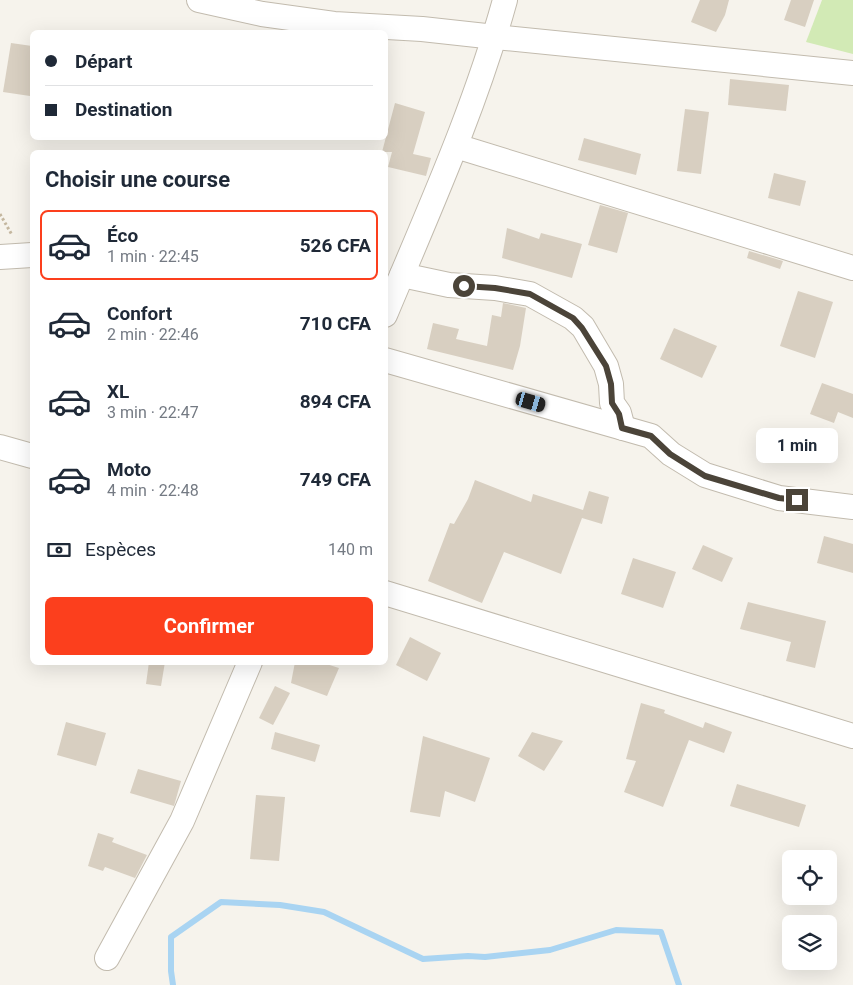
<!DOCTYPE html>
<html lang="fr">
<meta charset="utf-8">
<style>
:root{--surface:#fff;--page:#f6f6f7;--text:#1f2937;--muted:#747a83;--line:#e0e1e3;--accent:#fc3f1d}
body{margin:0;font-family:Roboto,sans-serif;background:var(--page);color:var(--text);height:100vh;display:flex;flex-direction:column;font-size:19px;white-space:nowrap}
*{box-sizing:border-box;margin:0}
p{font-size:16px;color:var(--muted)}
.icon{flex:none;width:28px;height:28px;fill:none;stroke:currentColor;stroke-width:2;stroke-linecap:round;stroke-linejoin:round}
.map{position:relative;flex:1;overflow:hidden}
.drawer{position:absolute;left:30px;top:150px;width:358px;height:515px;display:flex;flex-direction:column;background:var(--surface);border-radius:8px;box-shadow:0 5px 20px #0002}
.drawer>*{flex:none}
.hud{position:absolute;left:30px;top:30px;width:358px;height:110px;border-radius:8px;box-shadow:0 5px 20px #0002;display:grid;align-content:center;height:110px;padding:0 15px;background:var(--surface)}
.controls{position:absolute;left:782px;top:850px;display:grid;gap:10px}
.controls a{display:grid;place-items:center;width:55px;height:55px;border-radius:8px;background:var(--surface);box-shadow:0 5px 20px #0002;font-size:25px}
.end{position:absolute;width:22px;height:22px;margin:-11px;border:6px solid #4b4439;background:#fff;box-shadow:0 0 0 2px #fff}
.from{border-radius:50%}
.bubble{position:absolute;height:35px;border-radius:8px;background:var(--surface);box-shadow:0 5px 20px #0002;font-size:16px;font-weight:700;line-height:35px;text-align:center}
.car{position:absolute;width:15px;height:30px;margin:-15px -8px;border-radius:6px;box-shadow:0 0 4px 1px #0007;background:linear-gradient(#222 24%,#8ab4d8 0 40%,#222 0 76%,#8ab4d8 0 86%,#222 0)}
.hud b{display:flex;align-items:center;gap:18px;height:48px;font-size:19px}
.hud b+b{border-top:1px solid var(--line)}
.hud i{width:12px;height:12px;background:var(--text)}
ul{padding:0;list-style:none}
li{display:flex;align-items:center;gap:15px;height:70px;margin:0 10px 8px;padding:0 5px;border:2px solid transparent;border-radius:8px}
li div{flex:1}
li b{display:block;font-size:19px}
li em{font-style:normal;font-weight:700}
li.current{border-color:var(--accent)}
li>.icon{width:45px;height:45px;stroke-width:1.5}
h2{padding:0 15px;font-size:22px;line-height:60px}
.pay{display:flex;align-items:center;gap:12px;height:55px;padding:0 15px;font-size:19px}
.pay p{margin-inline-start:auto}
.action{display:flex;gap:10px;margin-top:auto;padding:10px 15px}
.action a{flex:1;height:58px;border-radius:8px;background:var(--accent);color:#fff;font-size:20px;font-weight:700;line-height:58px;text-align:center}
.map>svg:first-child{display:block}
</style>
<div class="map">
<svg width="853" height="985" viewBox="0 0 853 985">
<rect width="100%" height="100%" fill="#f6f3ec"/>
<polygon fill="#d2eab5" points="822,0 853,0 853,54 806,42"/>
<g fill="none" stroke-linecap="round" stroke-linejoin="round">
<polyline stroke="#a9d4f2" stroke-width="6" points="173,985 171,971 171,937 221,902 280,905 324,912 423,959 468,956 485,957 550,950 616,930 661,932 679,985"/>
</g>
<g fill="#d8cfc1">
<polygon points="700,0 729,0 725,15 716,32 691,22"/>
<polygon points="791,0 814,0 805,27 784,20"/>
<polygon points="11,43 32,46 32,80 30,96 3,92"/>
<polygon points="730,79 789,85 786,111 728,105"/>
<polygon points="395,103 425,112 413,154 431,158 426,176 388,167 392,152 382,152"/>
<polygon points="685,109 709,112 701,174 677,171"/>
<polygon points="584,138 641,154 636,175 578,160"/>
<polygon points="774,173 806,181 800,206 768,198"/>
<polygon points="600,205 628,213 617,253 588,245"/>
<polygon points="507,228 539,239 541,233 582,244 572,278 502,258"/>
<polygon points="749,251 783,261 780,269 747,258"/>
<polygon points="798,291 833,302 815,358 780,346"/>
<polygon points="503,303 526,308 520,346 513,370 427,349 433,323 459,329 456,339 487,346 492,315 501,317"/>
<polygon points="674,328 717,346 702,378 660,359"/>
<polygon points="822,383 853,394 853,418 838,412 834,423 810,414"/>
<polygon points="475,480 531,502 533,494 583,510 589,491 609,497 602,524 582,518 561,574 504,552 482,603 428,581 450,523 454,524 468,499"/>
<polygon points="824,536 853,544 853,573 817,563"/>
<polygon points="703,545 733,558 722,582 692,569"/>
<polygon points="633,558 676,572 663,608 621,594"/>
<polygon points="748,602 826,621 815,668 786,661 791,642 740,629"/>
<polygon points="410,637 441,653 427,681 396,665"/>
<polygon points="149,662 165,662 161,686 146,684"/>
<polygon points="295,662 320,662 339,668 327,696 291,683"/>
<polygon points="275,686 290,693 273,725 259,718"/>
<polygon points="641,703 665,710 664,713 703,728 705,722 732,732 724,753 689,740 663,807 624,792 636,761 626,759"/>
<polygon points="66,722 106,733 96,766 57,755"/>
<polygon points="275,732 320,745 315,762 271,749"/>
<polygon points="532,732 563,741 544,771 518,756"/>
<polygon points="423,736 490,758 475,802 445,791 440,817 410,812"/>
<polygon points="138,769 181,781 174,806 130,793"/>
<polygon points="737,784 806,805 799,827 730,806"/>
<polygon points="256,795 285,797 279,861 250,859"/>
<polygon points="98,833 114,838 112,842 147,855 135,878 105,867 103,871 88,866"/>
</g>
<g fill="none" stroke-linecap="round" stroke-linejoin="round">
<defs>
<g id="minor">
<polyline points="199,0 262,14 334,24 422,29 495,37 853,73"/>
<polyline points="456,146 853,268"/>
<polyline points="0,257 32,255"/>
<polyline points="402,275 449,285 495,288 530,294 573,318 583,327 606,366 611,384 612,403 619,413 623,428"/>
<path d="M 385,315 C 428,212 475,109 505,0"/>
<polyline points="385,360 651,436 671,454 705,475 779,498 853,507"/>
<polyline points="0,447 32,456"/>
<polyline points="385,593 853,736"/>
<polyline points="107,958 182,821 250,662"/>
</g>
</defs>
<use href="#minor" stroke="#c2bbae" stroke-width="26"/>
<polyline stroke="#c4b79f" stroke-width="3" stroke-dasharray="2.5 2.5" stroke-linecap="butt" points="0,214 12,235"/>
<use href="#minor" stroke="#fff" stroke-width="24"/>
</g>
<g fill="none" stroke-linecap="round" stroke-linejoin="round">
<polyline stroke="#4b4439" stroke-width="6" points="464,286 495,288 530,294 573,318 582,328 606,366 611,384 612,403 619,414 622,428 651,436 670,454 705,476 779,498 797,500"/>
</g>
</svg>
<div class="controls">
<a><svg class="icon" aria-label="locate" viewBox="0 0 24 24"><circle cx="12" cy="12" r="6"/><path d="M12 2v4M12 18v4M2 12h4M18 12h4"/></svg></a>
<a><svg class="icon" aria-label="layers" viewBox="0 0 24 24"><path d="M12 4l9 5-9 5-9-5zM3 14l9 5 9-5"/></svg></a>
</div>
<i class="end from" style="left:464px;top:286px"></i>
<i class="end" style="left:797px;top:500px"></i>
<div class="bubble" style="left:756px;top:428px;width:82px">1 min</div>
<i class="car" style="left:531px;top:402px;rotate:106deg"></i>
<div class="hud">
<b><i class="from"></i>Départ</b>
<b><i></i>Destination</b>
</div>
<section class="drawer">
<h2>Choisir une course</h2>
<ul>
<li class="current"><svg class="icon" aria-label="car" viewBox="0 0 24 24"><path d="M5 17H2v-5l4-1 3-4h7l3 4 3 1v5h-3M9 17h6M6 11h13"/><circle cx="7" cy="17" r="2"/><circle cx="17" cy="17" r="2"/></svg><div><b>Éco</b><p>1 min · 22:45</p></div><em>526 CFA</em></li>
<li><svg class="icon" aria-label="car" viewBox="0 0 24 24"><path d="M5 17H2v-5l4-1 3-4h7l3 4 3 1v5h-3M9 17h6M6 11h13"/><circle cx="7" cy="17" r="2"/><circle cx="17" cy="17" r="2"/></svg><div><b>Confort</b><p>2 min · 22:46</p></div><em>710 CFA</em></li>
<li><svg class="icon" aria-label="car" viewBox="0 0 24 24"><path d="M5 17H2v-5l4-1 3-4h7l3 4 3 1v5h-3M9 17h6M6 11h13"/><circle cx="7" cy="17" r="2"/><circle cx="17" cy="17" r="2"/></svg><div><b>XL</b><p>3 min · 22:47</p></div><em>894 CFA</em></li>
<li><svg class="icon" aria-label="car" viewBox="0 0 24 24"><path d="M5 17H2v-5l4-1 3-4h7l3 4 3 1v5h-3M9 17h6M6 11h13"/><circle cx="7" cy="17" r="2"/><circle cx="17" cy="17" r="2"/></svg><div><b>Moto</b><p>4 min · 22:48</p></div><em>749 CFA</em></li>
</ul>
<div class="pay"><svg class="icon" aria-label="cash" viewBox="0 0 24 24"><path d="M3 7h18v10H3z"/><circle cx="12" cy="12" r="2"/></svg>Espèces<p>140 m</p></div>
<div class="action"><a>Confirmer</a></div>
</section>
</div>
